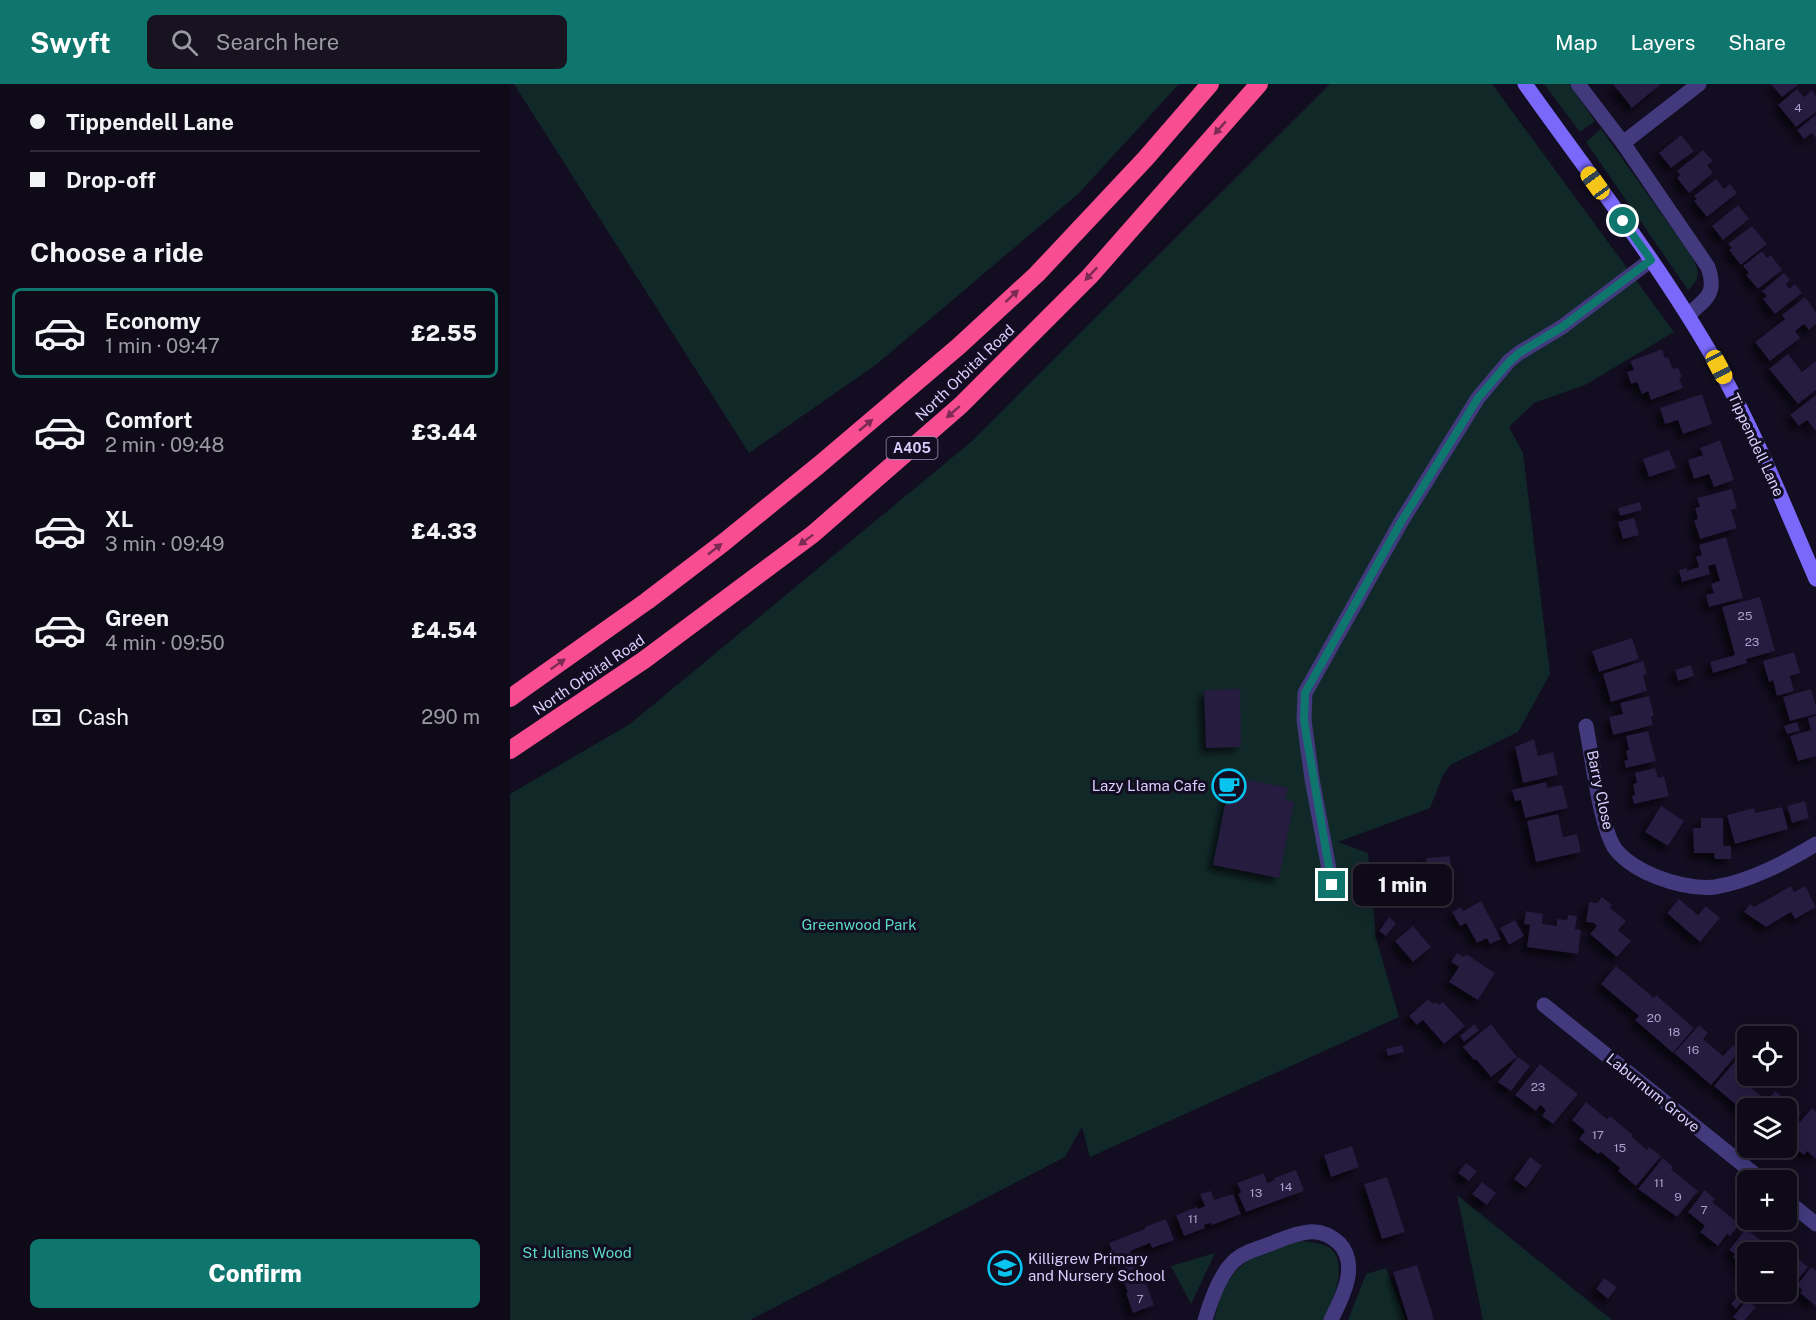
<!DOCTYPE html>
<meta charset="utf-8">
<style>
:root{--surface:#0e0a18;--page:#171321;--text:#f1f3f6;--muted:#9b9aa2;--line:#2e2b37;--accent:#0f766e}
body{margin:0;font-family:"Public Sans",sans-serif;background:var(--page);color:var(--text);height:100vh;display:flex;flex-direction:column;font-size:22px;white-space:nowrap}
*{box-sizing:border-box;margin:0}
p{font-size:20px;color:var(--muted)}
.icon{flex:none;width:33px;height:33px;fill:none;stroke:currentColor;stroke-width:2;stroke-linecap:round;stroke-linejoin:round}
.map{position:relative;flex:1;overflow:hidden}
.sheet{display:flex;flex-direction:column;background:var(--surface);width:510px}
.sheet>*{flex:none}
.banner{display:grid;align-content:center;height:132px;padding:0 30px;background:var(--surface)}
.controls{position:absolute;left:1227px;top:942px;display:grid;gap:12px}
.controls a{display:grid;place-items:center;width:60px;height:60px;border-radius:9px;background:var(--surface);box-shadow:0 3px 15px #0003,0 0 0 2px var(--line);font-size:30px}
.end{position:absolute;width:27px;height:27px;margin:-14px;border:8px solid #0f766e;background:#fff;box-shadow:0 0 0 3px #fff}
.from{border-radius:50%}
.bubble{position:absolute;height:42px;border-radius:9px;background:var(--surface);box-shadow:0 3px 15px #0003,0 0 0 2px var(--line);font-size:20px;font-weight:800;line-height:42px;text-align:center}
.car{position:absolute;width:18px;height:36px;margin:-18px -9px;border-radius:8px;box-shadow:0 0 4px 2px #0007;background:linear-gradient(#f5c518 24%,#345 0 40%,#f5c518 0 76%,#345 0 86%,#f5c518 0)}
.banner b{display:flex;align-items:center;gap:21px;height:57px;font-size:22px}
.banner b+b{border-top:2px solid var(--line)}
.banner i{width:15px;height:15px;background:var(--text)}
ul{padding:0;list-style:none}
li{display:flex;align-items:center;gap:18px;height:90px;margin:0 12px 9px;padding:0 18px;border:3px solid transparent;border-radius:9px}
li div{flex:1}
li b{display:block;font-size:22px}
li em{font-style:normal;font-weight:800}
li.active{border-color:var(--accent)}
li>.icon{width:54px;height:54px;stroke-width:1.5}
h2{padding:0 30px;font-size:27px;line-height:72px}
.pay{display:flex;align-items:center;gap:15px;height:66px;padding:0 30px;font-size:22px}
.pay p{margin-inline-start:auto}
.cta{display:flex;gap:12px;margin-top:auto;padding:12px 30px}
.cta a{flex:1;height:69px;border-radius:9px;background:var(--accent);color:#fff;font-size:24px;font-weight:800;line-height:69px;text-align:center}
header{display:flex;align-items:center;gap:36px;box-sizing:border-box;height:84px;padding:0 30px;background:var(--accent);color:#fff}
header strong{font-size:28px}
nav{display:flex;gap:33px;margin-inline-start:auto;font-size:21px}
.search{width:420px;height:54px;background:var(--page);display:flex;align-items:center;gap:15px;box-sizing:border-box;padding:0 21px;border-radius:9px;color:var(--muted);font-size:22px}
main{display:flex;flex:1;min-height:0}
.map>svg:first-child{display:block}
</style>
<header>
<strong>Swyft</strong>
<div class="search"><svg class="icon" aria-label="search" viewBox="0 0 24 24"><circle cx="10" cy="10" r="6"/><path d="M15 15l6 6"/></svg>Search here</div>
<nav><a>Map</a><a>Layers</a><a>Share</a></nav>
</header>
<main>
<section class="sheet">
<div class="banner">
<b><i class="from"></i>Tippendell Lane</b>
<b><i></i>Drop-off</b>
</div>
<h2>Choose a ride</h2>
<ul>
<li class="active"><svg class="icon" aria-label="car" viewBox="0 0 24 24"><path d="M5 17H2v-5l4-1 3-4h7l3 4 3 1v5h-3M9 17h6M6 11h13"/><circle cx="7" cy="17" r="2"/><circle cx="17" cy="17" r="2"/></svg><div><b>Economy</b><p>1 min · 09:47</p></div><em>£2.55</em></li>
<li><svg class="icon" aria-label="car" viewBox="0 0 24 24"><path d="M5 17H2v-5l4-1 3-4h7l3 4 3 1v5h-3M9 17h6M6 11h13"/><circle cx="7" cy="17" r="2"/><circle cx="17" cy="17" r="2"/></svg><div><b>Comfort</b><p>2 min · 09:48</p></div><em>£3.44</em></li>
<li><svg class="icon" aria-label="car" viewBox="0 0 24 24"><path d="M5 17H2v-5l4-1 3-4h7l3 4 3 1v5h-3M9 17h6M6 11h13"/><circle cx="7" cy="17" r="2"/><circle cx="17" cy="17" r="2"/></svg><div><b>XL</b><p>3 min · 09:49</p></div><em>£4.33</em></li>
<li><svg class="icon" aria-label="car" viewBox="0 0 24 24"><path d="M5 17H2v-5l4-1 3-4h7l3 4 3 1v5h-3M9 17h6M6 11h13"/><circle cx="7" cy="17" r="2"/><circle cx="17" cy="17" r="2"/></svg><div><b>Green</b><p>4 min · 09:50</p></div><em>£4.54</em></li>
</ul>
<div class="pay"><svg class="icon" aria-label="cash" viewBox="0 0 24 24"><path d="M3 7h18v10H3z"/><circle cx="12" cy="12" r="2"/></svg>Cash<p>290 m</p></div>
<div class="cta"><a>Confirm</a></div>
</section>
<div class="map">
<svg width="1306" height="1236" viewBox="0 0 1306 1236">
<defs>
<filter id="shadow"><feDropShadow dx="-5.5" dy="5.5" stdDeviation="3" flood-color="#0009"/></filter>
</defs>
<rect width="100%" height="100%" fill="#120d20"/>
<g fill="#112829">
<polygon points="4,0 669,0 569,109 367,280 239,369"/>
<polygon points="820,0 982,0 1164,248 1075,301 1024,319 999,343 1013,369 1040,590 1008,648 940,681 933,691 920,724 828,758 858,769 866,854 889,933 580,1073 572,1043 555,1073 240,1236 0,1236 0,710 120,640 462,357"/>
<polygon points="1034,0 1059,0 1085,37 1070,48"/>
<path d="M 1091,45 L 1181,171 C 1189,187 1192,193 1178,206 L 1076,58 Z"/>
<polygon points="947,1111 1102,1236 973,1236"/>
<path d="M 792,1157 C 801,1158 812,1159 820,1164 C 839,1179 823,1220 813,1236 L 704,1236 L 712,1206 L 726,1186 L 741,1174 L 781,1159 Z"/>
<polygon points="705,1169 681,1220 661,1182"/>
<polygon points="876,1184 896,1236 838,1236 856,1190"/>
</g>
<g fill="#251a40" filter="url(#shadow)">
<polygon points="1103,0 1151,0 1122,24"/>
<polygon points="1261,0 1289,0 1272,13"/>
<polygon points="1287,5 1294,13 1302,6 1306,12 1306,28 1286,43 1268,21"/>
<polygon points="1306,31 1306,54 1302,49 1294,55 1287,46"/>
<polygon points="1171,51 1184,67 1161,84 1149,69"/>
<polygon points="1193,66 1203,77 1197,81 1203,89 1179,109 1167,94 1170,91 1167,87"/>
<polygon points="1206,95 1214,105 1220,100 1227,109 1197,133 1184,117 1187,115 1184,112"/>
<polygon points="1228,121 1239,135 1213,156 1202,142"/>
<polygon points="1242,142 1257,160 1231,181 1219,166 1222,164 1218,160"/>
<polygon points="1252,167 1257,174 1261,171 1272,186 1248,205 1236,191 1239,189 1233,182"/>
<polygon points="1274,189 1280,196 1276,200 1279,205 1285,200 1292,209 1265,230 1253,215 1257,212 1252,207"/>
<polygon points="1295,213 1306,228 1306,240 1299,246 1294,240 1285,247 1290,254 1260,277 1245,258 1275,235 1272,231"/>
<polygon points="1152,265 1155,274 1158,273 1163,285 1168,283 1172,293 1169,294 1173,304 1141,316 1138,307 1132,310 1127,298 1121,300 1117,288 1124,286 1120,277"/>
<polygon points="1278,270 1292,288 1306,277 1306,306 1288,320 1259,285"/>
<polygon points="1192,310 1202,340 1173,350 1168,336 1155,340 1150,324"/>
<polygon points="1306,311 1306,347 1297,336 1289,342 1280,331"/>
<polygon points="1210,356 1224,396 1204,403 1199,390 1184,395 1178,376 1193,371 1190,364"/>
<polygon points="1159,366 1166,384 1139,393 1133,375"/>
<polygon points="1222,405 1227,424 1221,426 1227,444 1190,455 1184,436 1188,435 1185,424 1190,423 1187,414"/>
<polygon points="1130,418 1132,426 1110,432 1108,424"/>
<polygon points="1124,434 1129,451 1113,455 1108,438"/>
<polygon points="1216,453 1233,514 1199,523 1196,511 1204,509 1201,500 1210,497 1205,480 1198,482 1200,490 1172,498 1169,486 1177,484 1177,487 1189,483 1186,473 1192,471 1189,461"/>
<polygon points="1250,513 1265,567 1236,575 1237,579 1203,589 1200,578 1225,571 1212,523"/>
<polygon points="1122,554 1129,575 1089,588 1082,567"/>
<polygon points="1284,568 1290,589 1280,592 1284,607 1267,612 1263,596 1259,598 1253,577"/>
<polygon points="1133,577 1137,590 1133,591 1137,607 1101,618 1093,590"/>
<polygon points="1181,581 1184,592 1168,597 1165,586"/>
<polygon points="730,605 731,663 696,664 694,606"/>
<polygon points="1301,605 1306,622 1306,630 1280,637 1273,613"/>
<polygon points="1139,612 1144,632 1141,632 1143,641 1103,651 1099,633 1113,630 1110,619"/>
<polygon points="1306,632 1306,672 1288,677 1280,652 1301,646 1298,634"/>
<polygon points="1287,638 1290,647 1277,650 1274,642"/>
<polygon points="1138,647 1146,677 1116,684 1114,677 1118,676 1116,667 1119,666 1116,652"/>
<polygon points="1024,655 1028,672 1043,668 1048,691 1013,699 1005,663"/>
<polygon points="1145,684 1148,694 1154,692 1159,712 1124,720 1122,712 1125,711 1123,700 1127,699 1125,689"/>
<polygon points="729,694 778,704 775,716 784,718 769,794 703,781 718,706 710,705 711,697 727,700"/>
<polygon points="1036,698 1037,704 1052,701 1058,724 1015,734 1011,716 1005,717 1002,706"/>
<polygon points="1295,717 1299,734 1282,739 1277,722"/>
<polygon points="1151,722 1174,737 1158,762 1135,748"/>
<polygon points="1272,723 1278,745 1225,760 1217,731 1244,724 1245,729"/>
<polygon points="1048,730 1053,753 1067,750 1071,768 1026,778 1017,737"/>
<polygon points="1191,734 1213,734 1213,762 1221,762 1221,775 1205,775 1204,769 1184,769 1183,744 1191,744"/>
<polygon points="940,772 941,788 933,788 934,805 905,806 904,784 917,783 916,774"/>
<polygon points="892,785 902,806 888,812 887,809 875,814 868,796"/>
<polygon points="1281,802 1284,808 1295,802 1306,823 1285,835 1281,828 1256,843 1234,828 1240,820 1244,823"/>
<polygon points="1092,813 1102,821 1100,824 1116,837 1108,846 1121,857 1107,873 1080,850 1087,842 1084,839 1076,838 1079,818 1087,819"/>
<polygon points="1169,815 1188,831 1196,822 1210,834 1190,858 1157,829"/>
<polygon points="971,817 991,855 980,860 977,854 967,859 956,839 950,842 942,828 951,823 953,827"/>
<polygon points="1016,827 1033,830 1032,840 1047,842 1047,835 1057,836 1058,831 1067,832 1065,845 1071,846 1068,870 1017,863 1020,841 1014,840"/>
<polygon points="879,833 886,839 876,852 869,847"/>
<polygon points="1005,836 1014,852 999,861 990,844"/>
<polygon points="903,842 921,863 903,878 885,857"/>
<polygon points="947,869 954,873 956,870 985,889 968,916 939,898 949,883 941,878"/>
<polygon points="1106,882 1144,914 1146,911 1184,944 1163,969 1125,936 1129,932 1091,900"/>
<polygon points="918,915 923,920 926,918 929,921 933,918 955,942 934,960 913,936 907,941 899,932"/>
<polygon points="964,940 969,946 954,958 950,952"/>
<polygon points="981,940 1007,973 981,993 966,975 964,976 953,963"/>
<polygon points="1189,941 1198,949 1193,955 1213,972 1223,961 1230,967 1201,1001 1164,969"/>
<polygon points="892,961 894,968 878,972 876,965"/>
<polygon points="1008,973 1020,982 1001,1007 988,998"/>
<polygon points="1226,976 1238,987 1238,992 1242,992 1236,999 1254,1015 1246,1024 1238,1024 1238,1031 1204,1002"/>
<polygon points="1030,980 1068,1010 1043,1040 1032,1032 1036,1026 1030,1021 1026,1027 1005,1011"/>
<polygon points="1265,1007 1291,1028 1286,1035 1290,1038 1302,1024 1306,1028 1306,1075 1297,1067 1294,1071 1276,1057 1276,1024 1251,1024"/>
<polygon points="1076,1018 1097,1035 1100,1032 1123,1051 1122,1053 1137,1066 1139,1063 1151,1072 1126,1102 1108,1087 1110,1084 1091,1068 1088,1070 1069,1055 1075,1047 1062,1036"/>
<polygon points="842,1062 849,1083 821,1093 814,1071"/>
<polygon points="1020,1073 1032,1082 1016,1104 1004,1095"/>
<polygon points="1153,1074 1163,1083 1161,1085 1188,1107 1167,1133 1128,1105"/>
<polygon points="956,1079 967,1087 959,1097 948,1089"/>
<polygon points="786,1086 794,1107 736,1128 728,1110 731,1108 727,1099 754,1089 757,1099 765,1096 764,1094"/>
<polygon points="877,1093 895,1148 872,1155 854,1100"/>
<polygon points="972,1098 986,1109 977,1121 962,1110"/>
<polygon points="1195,1106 1205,1115 1202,1118 1230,1140 1220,1152 1217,1150 1208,1162 1190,1148 1195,1142 1178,1128"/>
<polygon points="701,1107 704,1116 723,1110 731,1130 702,1141 701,1139 694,1141 695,1144 674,1152 666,1131 687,1123 688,1125 695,1122 690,1110"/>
<polygon points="656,1135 664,1156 642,1164 640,1159 620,1167 631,1196 634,1194 644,1221 623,1229 616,1209 618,1209 599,1159 635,1145 635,1143"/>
<polygon points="1236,1145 1266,1168 1238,1168 1238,1187 1236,1189 1228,1183 1231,1180 1223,1173 1225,1170 1219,1166"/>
<polygon points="1286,1173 1298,1183 1281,1204 1276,1201 1276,1177 1280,1180"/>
<polygon points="907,1181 924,1235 922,1236 898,1236 883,1188"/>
<polygon points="1301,1183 1306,1186 1306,1222 1290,1209 1292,1206 1287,1201"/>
<polygon points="1094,1194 1107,1203 1098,1215 1086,1205"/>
<polygon points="1234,1204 1240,1208 1226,1225 1221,1220"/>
<polygon points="1237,1216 1246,1223 1235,1236 1227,1236 1223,1233"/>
</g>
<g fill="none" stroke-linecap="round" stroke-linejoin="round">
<g stroke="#423a7d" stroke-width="15">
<path d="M 1068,0 L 1113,59 L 1198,183 C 1207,210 1197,214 1178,231"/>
<polyline points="1113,59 1189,0"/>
<path d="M 1076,642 C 1082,670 1090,745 1106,766 C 1116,778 1133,788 1147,793 C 1165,800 1186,805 1205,803 C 1241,797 1276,778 1306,760"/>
<polyline points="822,801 802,695 794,636 795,609 891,438 968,314 999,277 1009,269 1052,243 1141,176"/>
<polyline points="1034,921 1252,1096"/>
<polyline points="1276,1116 1306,1140"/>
<path d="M 695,1236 C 700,1219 710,1191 723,1178 C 733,1168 747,1165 760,1160 C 773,1155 785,1149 799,1148 C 810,1147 821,1152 829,1159 C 850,1181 832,1214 821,1236"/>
</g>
<path stroke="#7968fa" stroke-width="15" d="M 1015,0 C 1081,93 1153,184 1209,284 C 1247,352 1275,424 1306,495"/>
<g stroke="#f94d91" stroke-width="18">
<polyline points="0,614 137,517 213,459 309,381 449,262 527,190 636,74 700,0"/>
<polyline points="0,666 134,576 303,450 451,321 580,192 749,0"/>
</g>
</g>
<defs><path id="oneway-solid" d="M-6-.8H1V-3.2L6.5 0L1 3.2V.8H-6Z" transform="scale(1.5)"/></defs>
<g fill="#7a2a53">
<use href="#oneway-solid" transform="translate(710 44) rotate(131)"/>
<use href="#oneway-solid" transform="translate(581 190) rotate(133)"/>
<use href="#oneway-solid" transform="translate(502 212) rotate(-43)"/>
<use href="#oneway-solid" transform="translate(443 328) rotate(139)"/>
<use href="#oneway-solid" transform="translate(356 341) rotate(-40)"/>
<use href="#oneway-solid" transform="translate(296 456) rotate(143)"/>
<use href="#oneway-solid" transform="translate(205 465) rotate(-38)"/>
<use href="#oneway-solid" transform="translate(48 580) rotate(-35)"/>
</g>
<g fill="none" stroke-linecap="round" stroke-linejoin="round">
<polyline stroke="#0f766e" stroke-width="8" points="822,801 797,655 794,636 795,609 891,438 968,314 999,278 1009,269 1052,243 1141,176 1113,137"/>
</g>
<defs>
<symbol id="cafe-ring" viewBox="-11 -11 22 22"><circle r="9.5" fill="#120d20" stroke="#08c4ef" stroke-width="1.5"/><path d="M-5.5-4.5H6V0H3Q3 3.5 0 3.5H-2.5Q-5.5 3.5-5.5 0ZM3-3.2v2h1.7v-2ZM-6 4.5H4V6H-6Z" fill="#08c4ef"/></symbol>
<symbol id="school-ring" viewBox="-11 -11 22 22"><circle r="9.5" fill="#120d20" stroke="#08c4ef" stroke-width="1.5"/><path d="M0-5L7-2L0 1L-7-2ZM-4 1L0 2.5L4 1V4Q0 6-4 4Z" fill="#08c4ef"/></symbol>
</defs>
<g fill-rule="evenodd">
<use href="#cafe-ring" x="700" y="683" width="38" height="38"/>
<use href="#school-ring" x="476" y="1165" width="38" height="38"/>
</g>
<g text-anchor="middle" stroke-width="6" stroke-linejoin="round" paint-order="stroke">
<g font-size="12" fill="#aaa1ce">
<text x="1288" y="28">4</text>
<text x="1235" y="536">25</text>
<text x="1242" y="562">23</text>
<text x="1144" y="938">20</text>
<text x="1164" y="952">18</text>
<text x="1183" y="970">16</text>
<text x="1028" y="1007">23</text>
<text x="1088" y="1055">17</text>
<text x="1110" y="1068">15</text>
<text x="1149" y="1103">11</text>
<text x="776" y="1107">14</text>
<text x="746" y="1113">13</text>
<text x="1168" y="1117">9</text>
<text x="1194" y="1130">7</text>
<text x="683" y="1139">11</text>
<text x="630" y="1219">7</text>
</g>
<rect fill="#120d20" stroke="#9c94bb" stroke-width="1.5" x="376.5" y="353" width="51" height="22" rx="4.5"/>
<g font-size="14" font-weight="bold" fill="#d7cefd">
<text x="402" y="369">A405</text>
</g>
<g font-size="15" fill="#d7cefd" stroke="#120d20">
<text transform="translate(455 289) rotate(-44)" y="5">North Orbital Road</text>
<text transform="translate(1246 361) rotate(65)" y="5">Tippendell Lane</text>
<text transform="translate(79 591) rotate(-34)" y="5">North Orbital Road</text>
<text transform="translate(1090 706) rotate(78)" y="5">Barry Close</text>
<text transform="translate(1143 1009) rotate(39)" y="5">Laburnum Grove</text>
</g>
<g font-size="15" fill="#d7cefd" stroke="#120d20" text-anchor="end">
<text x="696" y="707">Lazy Llama Cafe</text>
<text x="518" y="1180" text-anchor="start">Killigrew Primary<tspan x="518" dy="17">and Nursery School</tspan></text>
</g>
<g font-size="15" fill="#5ddac6" stroke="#120d20">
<text x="349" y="846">Greenwood Park</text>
<text x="67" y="1174">St Julians Wood</text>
</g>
</g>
</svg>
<div class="controls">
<a><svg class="icon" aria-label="locate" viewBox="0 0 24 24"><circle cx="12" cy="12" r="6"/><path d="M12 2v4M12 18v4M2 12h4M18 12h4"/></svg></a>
<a><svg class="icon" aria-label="layers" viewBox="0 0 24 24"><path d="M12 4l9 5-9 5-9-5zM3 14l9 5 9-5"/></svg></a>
<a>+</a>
<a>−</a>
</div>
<i class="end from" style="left:1113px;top:137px"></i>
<i class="end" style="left:822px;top:801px"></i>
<div class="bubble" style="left:843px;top:780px;width:99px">1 min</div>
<i class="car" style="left:1085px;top:99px;rotate:324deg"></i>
<i class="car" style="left:1209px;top:283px;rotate:152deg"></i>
</div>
</main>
